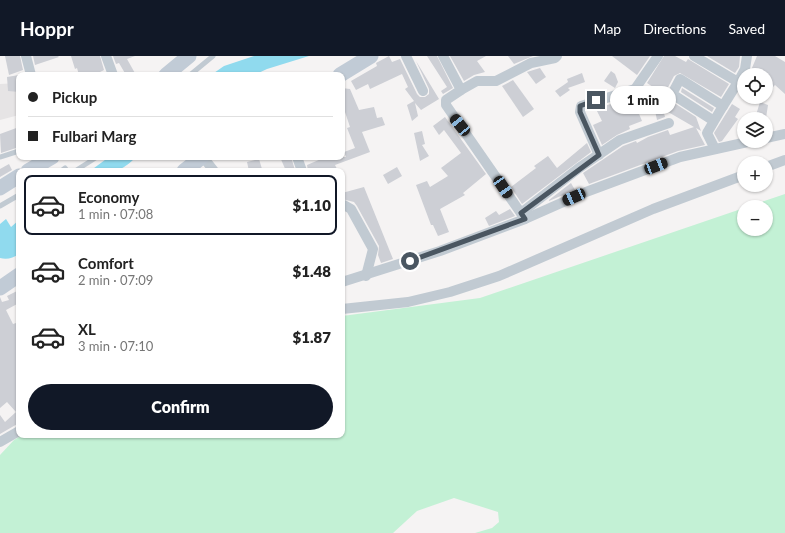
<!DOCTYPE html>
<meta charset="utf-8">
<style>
:root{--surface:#fff;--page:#f2f2f2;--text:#222;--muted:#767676;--line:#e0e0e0;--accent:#111827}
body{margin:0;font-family:Lato,sans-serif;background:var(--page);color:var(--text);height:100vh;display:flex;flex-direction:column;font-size:15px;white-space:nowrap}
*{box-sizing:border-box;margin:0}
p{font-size:13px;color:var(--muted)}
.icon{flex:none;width:22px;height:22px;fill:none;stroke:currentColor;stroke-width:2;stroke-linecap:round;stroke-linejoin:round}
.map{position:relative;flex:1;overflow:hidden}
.drawer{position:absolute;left:16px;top:112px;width:329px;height:270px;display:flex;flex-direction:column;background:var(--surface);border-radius:8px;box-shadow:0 1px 3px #0004}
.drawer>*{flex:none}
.hud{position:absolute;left:16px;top:16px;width:329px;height:88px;border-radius:8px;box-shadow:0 1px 3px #0004;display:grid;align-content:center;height:88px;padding:0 12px;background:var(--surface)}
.fabs{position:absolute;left:737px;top:12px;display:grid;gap:8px}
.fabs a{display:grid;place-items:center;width:36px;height:36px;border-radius:50%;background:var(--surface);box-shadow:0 1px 3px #0004;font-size:20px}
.end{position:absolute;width:18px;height:18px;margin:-9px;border:5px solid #4a5661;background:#fff;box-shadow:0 0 0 2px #fff}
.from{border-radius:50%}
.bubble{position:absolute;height:28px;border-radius:14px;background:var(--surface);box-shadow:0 1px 3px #0004;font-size:13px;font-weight:800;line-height:28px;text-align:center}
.car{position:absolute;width:12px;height:24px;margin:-12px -6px;border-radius:5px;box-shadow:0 0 3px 1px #0007;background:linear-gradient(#222 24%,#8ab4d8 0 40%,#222 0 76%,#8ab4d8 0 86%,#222 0)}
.hud b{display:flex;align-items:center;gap:14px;height:38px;font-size:15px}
.hud b+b{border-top:1px solid var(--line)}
.hud i{width:10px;height:10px;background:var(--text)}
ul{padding:7px 0 0;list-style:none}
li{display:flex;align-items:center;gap:12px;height:60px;margin:0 8px 6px;padding:0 4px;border:2px solid transparent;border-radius:8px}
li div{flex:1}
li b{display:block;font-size:15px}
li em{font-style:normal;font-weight:800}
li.on{border-color:var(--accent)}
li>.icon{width:36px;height:36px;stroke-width:1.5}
.cta{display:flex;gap:8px;margin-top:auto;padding:8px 12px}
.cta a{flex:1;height:46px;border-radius:24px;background:var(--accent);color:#fff;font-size:16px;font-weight:800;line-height:46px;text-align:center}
header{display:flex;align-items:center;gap:24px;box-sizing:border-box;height:56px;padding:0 20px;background:var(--accent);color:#fff}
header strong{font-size:19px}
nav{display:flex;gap:22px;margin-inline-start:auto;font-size:14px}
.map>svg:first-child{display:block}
</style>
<header>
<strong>Hoppr</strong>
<nav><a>Map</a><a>Directions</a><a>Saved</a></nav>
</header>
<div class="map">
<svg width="785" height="477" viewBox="0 0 785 477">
<rect width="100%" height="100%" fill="#f5f3f3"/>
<polygon fill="#e6e4e5" points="19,27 19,59 0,64 0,28"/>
<polygon fill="#c3f1d5" points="785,138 785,477 475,477 492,472 499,466 498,456 454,442 417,455 393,477 0,477 0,399 14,384 22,379 342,379 342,260 480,242 744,152 744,173 766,173 766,151 747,151"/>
<g fill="#90daee">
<polygon points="254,0 309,0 267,13 254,19 211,19 224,10"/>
<path d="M 109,101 L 136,101 C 118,119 113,115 90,115 Z"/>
<path d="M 6,163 L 11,171 L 19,164 L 19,198 C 13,202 7,204 0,202 L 0,168 Z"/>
</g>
<g fill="#cdcfd5">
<polygon points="5,0 20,0 23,14 9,19"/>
<polygon points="33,0 58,0 59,1 35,9"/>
<polygon points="71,0 100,0 104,14 94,19 79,19 77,12 75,13"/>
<polygon points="113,0 135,0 127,3 136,19 126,19 119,7 116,8"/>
<polygon points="389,0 392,6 400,3 417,38 420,41 425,41 429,38 429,33 416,5 439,43 421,54 415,47 418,60 412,65 407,49 414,45 405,33 408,31 402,18 370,33 368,28 356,34 351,25 377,10 376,7"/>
<polygon points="427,0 437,0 453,32 443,38 441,35 447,31"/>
<polygon points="450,0 486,0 477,5 485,16 474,19 464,25"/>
<polygon points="508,0 533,0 514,8"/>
<polygon points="612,0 650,0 637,19"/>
<polygon points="664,0 675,0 686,6 688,3 729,28 721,41 680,17 674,20 666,35 666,38 668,43 696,61 701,75 696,72 705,89 678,95 589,128 583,117 623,90 636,85 637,87 648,81 668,74 670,79 694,71 663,53 665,61 657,64 654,50 655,48 653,47 655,46 646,41 653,31 647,27"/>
<polygon points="707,0 740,0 739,11 735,17"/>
<polygon points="757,0 775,0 785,6 785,38 775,29 766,38 766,19 749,19"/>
<polygon points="540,12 546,21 536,28 527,16"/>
<polygon points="611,15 615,18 618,26 615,32 604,25"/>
<polygon points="582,17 585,26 568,32 570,34 560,41 555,35 568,26 567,23"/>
<polygon points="19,19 19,36 8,35 7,21"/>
<polygon points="513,24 534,53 523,61 502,30"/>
<polygon points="342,32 350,33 359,54 374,51 377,62 382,61 385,69 362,76 370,96 335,109 337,113 328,115 308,115 307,109 321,103 320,101 346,101 344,96 355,92 347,72 350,71 342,47"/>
<polygon points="682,32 714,52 712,56 681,36"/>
<polygon points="625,43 631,57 637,53 642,65 629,70 630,73 617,79 602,89 593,69 602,65 596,53"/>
<polygon points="760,46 768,49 766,62 756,59"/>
<polygon points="732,48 740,53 735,61 738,63 722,85 719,86 714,77"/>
<polygon points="445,61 486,118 463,137 465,139 440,153 449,176 438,180 433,169 431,169 416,129 427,125 430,131 448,120 441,112 461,97 444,74 439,79 433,70"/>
<polygon points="19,71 19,91 1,97 0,78"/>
<polygon points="422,75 425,88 422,89 429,100 420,105 414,77"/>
<polygon points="587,87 591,96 522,148 511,131 536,112 534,110 548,100 557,112"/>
<polygon points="280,101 291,101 295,114 286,115"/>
<polygon points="259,103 262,113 249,115 247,106"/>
<polygon points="9,108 12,114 0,121 0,113"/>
<polygon points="397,111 402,120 388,128 383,119"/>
<polygon points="571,127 575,134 549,145 549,144"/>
<polygon points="364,131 393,203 381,207 378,199 379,190 357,150 354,146 342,143 342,137"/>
<polygon points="510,153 515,160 489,170 485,162 496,155 499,159"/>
<polygon points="19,234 19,247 6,254 13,268 16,267 19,275 19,367 0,378 0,359 5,366 16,356 7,346 0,352 0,241 2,246 9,244 7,240"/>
</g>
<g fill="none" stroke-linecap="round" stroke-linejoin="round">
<g stroke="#c1cad2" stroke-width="5">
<polyline points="190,19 213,0"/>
<polyline points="0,101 19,95"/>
<polyline points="61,115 65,112 67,115"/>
<polyline points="75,115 97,101"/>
<polyline points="0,150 19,139"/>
</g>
<g stroke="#c1cad2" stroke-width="10">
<polyline points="26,0 31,19"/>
<polyline points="106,0 113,19"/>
<polyline points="406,0 423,35"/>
<polyline points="443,0 461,34 446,44 446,49 525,163"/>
<polyline points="694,0 738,26 745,13 747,0"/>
<polyline points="461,34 477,25 496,25 531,7 555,2 557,0"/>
<polyline points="723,50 738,26"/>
<polyline points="714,65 723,50 680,23 672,38 714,65 707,77 715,93"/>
<polyline points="766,82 785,78"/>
<polyline points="599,99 580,56 581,50 635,33 658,0"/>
<polyline points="203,101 214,115"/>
<polyline points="297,101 302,115"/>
<polyline points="766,111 785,104"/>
<polyline points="342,150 344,149 351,153 373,193 366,220"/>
<polyline points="521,157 579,112 620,84 669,67"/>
<polyline points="342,226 440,195 525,163 586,136 680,101 752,85"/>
<polyline points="342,253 408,246 450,236 499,220 653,153 744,119"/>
<polyline points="0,386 19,375"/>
</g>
<g stroke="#c1cbd6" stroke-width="15">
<polyline points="166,19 189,0"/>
<polyline points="340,19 371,0"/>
<polyline points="28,115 52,101"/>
<polyline points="184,115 202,101"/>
<polyline points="0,132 19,120"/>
<polyline points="0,232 19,219"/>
</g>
</g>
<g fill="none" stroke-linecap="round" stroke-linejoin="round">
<polyline stroke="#4a5661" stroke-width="5" points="410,205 525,163 521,157 599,99 580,56 580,50 596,44"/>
</g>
</svg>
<div class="fabs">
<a><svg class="icon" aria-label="locate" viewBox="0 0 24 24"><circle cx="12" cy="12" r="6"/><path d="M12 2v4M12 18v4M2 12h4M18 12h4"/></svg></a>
<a><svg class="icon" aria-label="layers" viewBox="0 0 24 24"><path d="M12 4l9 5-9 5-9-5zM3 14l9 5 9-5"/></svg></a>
<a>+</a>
<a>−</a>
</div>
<i class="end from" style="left:410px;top:205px"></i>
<i class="end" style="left:596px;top:44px"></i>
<div class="bubble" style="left:610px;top:30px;width:66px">1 min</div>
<i class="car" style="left:460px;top:69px;rotate:321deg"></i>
<i class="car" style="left:656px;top:110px;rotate:69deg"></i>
<i class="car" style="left:503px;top:131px;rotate:146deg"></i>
<i class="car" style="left:574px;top:141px;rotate:246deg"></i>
<div class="hud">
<b><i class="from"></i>Pickup</b>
<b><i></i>Fulbari Marg</b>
</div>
<section class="drawer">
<ul>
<li class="on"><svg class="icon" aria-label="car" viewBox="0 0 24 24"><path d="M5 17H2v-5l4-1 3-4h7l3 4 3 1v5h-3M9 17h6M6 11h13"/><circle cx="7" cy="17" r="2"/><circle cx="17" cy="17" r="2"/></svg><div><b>Economy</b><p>1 min · 07:08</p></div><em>$1.10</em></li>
<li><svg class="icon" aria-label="car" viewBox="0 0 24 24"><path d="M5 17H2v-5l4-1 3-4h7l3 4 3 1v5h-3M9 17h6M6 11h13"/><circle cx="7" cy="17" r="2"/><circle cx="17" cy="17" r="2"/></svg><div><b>Comfort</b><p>2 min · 07:09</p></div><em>$1.48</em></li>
<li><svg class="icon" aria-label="car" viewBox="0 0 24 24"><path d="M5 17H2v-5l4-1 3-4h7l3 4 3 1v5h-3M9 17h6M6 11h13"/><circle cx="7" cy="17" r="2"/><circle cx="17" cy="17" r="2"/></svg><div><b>XL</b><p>3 min · 07:10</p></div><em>$1.87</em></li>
</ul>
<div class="cta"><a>Confirm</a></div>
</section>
</div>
